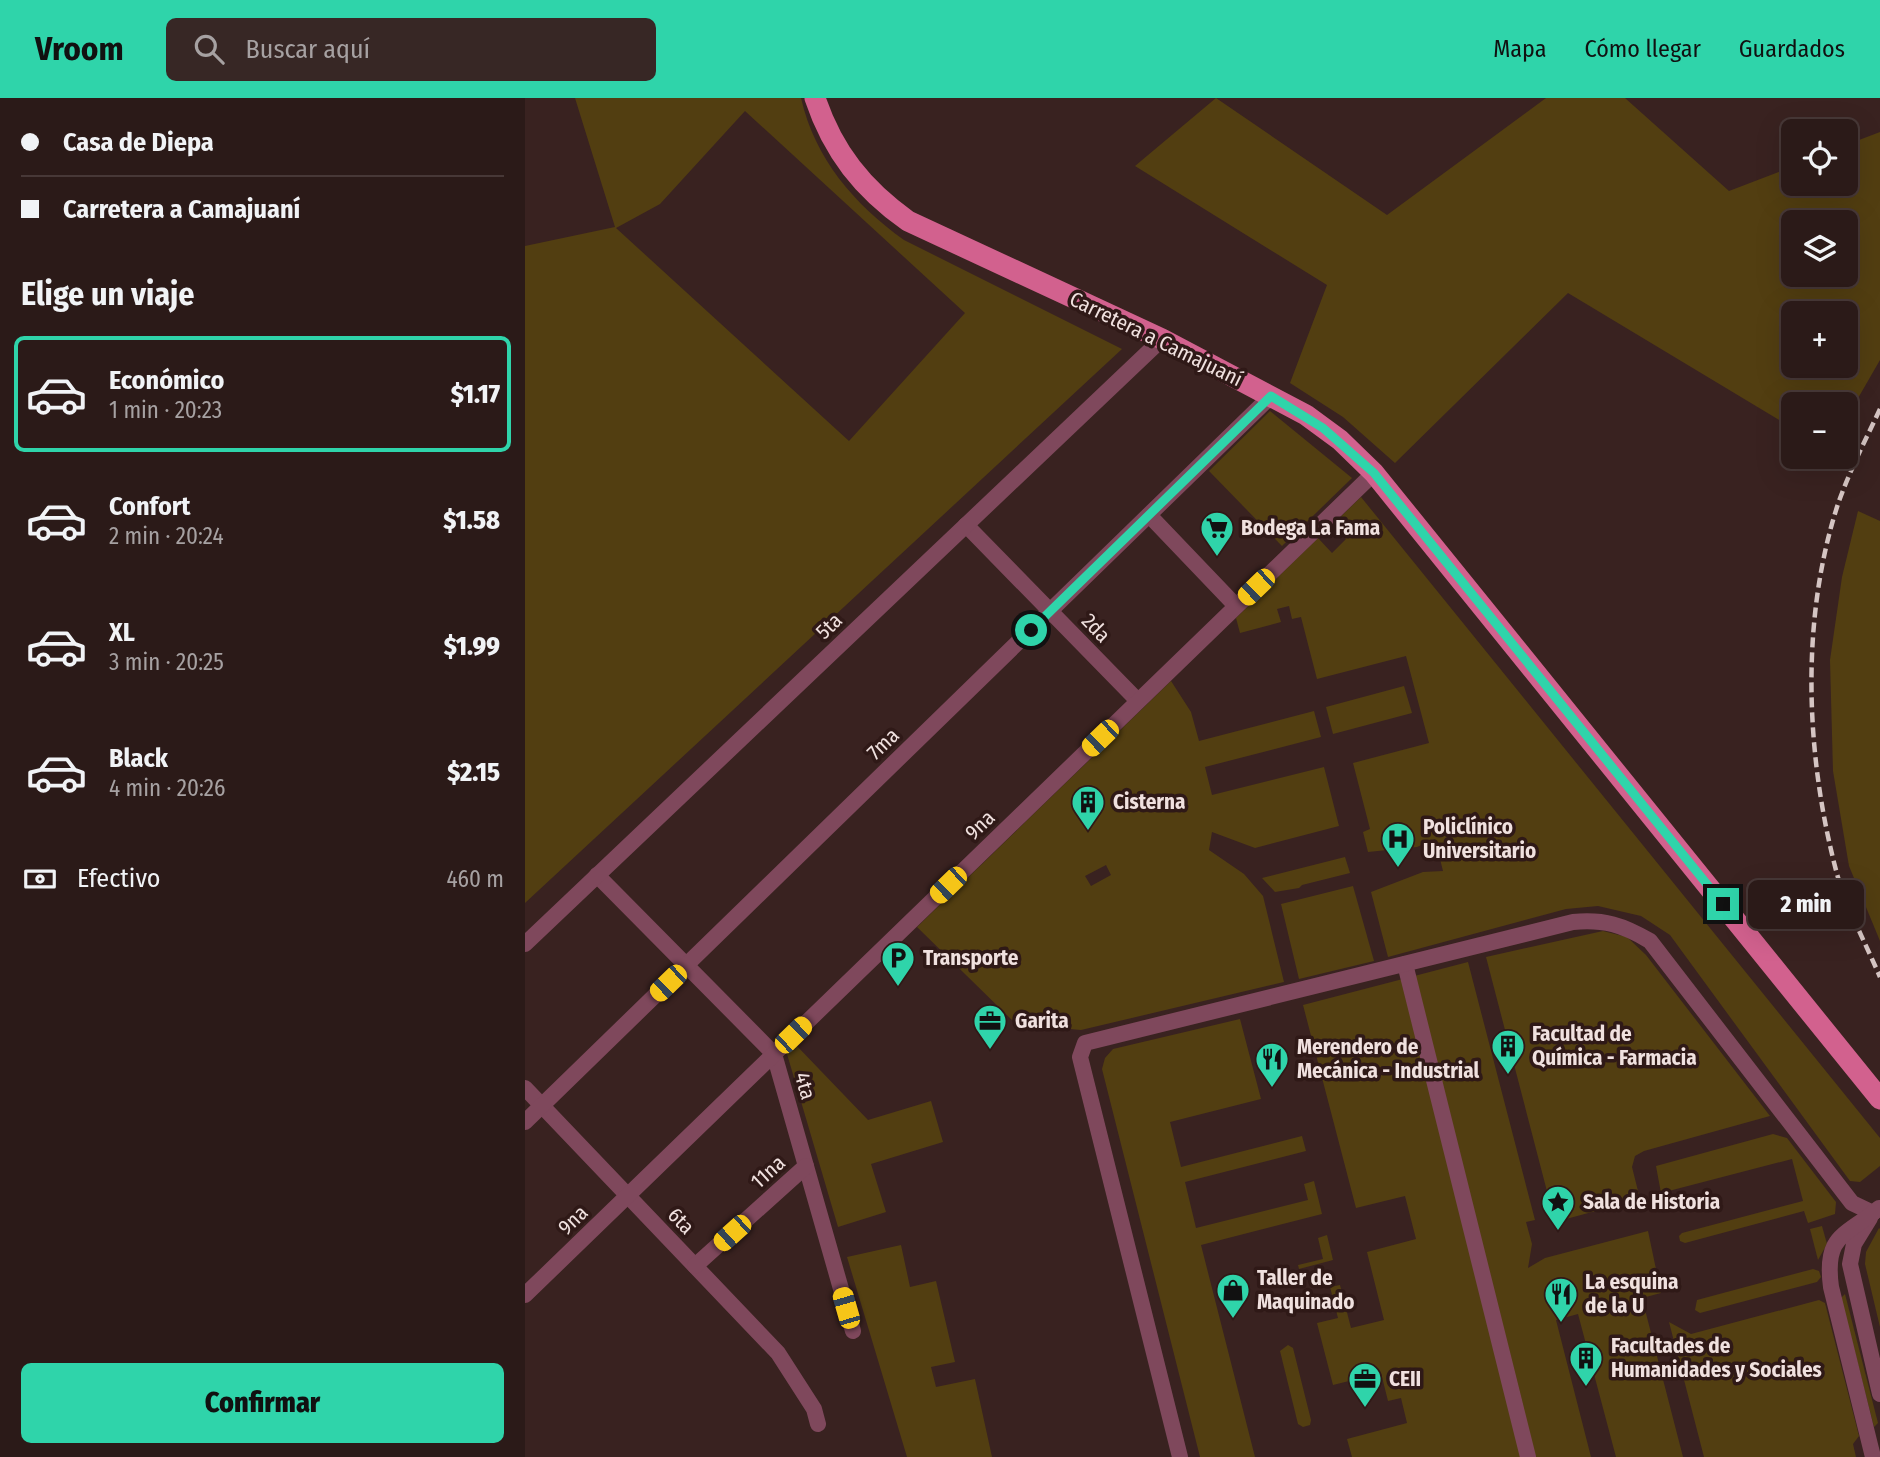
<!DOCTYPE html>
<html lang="es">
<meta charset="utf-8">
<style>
:root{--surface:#2b1a18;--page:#372725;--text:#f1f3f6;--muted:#a6a1a2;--line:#473837;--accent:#2fd4aa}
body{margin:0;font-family:"Fira Sans Condensed",sans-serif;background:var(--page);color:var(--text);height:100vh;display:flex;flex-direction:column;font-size:26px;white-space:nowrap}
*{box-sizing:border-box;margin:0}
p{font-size:23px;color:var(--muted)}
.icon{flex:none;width:38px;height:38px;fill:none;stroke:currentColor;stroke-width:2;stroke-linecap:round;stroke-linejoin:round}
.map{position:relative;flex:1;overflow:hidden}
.panel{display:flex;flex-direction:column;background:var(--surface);width:525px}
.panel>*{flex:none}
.hud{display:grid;align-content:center;height:154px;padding:0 21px;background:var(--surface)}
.tools{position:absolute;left:1256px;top:21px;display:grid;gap:14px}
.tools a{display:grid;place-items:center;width:77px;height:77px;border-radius:10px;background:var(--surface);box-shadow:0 7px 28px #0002,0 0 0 2px var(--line);font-size:35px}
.end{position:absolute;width:32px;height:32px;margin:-16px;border:9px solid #2fd4aa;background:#111;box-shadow:0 0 0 4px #111}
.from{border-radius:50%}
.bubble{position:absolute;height:49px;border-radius:10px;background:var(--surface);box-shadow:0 7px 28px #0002,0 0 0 2px var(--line);font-size:23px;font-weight:800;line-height:49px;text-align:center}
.car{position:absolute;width:21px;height:42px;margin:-21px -10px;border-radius:9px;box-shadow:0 0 5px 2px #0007;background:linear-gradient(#f5c518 24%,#345 0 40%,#f5c518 0 76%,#345 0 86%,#f5c518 0)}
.hud b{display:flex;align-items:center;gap:24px;height:66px;font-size:26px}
.hud b+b{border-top:2px solid var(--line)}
.hud i{width:18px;height:18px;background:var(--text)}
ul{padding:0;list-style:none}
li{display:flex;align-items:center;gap:21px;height:116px;margin:0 14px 10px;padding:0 7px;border:4px solid transparent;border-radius:10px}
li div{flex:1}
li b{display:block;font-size:26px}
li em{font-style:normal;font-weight:800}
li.selected{border-color:var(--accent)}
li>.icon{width:63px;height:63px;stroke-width:1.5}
h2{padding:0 21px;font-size:32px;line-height:84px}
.pay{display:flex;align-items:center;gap:18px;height:77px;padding:0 21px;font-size:26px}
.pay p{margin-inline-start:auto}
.cta{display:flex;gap:14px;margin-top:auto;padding:14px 21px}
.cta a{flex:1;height:80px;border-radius:10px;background:var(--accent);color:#111;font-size:28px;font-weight:800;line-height:80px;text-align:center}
header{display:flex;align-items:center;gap:42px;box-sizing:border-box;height:98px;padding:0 35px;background:var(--accent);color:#111}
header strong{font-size:33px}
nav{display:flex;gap:38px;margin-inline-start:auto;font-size:24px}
.search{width:490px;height:63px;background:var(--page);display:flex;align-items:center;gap:18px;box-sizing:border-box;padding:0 24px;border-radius:10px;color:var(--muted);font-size:26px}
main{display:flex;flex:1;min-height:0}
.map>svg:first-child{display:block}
</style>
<header>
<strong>Vroom</strong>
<div class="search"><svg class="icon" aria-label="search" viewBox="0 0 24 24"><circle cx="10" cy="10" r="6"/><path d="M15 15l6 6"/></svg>Buscar aquí</div>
<nav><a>Mapa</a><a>Cómo llegar</a><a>Guardados</a></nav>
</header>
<main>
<section class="panel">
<div class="hud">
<b><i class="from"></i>Casa de Diepa</b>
<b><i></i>Carretera a Camajuaní</b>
</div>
<h2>Elige un viaje</h2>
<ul>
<li class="selected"><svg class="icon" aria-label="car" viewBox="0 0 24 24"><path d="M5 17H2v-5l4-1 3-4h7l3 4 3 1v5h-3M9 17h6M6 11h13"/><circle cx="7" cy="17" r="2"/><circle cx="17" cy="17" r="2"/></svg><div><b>Económico</b><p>1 min · 20:23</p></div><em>$1.17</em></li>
<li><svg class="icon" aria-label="car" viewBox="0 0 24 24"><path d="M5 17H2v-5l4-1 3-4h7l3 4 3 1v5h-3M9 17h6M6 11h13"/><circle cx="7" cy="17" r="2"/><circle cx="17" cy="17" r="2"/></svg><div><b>Confort</b><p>2 min · 20:24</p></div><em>$1.58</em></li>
<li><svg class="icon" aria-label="car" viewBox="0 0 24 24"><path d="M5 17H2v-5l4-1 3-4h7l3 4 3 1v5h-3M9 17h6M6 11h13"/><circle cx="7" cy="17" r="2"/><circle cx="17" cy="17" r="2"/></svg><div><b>XL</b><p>3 min · 20:25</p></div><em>$1.99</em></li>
<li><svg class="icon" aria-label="car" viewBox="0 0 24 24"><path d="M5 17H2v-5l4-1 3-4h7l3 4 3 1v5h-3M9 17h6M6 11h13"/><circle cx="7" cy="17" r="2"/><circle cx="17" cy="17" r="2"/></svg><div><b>Black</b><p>4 min · 20:26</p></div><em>$2.15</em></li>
</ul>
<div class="pay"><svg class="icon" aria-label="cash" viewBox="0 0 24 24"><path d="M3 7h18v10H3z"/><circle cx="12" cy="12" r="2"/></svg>Efectivo<p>460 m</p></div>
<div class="cta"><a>Confirmar</a></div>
</section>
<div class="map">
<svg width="1355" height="1359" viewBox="0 0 1355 1359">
<rect width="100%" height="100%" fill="#392220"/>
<g fill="#523e11" fill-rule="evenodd">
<path d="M 50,0 L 276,0 C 290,61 329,106 379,142 L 597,251 L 0,805 L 0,148 L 90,129 ZM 220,13 L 440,215 L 324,343 L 91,130 L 135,106 Z"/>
<path d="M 691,0 L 862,117 L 1021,0 L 1100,0 L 1204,93 L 1269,68 L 1269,86 L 1321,86 L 1321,47 L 1355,34 L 1355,262 L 1321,321 L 1321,306 L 1269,306 L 1269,331 L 1043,195 L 870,365 L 818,319 L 765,285 L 802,187 L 610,68 ZM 1269,124 L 1321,124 L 1321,177 L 1269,177 ZM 1269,215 L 1321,215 L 1321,268 L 1269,268 Z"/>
<polygon points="745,313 827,380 757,448 684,373"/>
<polygon points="836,399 1355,1040 1355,1068 1335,1084 1325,1083 1145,837 1116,818 1073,808 1041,811 863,859 846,794 898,774 918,773 910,741 892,749 843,754 838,734 845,731 828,665 904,645 881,558 792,581 776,519 767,521 764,508 752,511 756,524 715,535 711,520 793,440 807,455 821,441 807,427"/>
<polygon points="1333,413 1355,423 1355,843 1324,768 1308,673 1305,562 1317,479"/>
<path d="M 646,583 L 666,614 L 674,643 L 789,613 L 796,639 L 680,669 L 687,697 L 799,669 L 814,728 L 730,750 L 687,734 L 684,752 L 719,776 L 738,798 L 759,884 L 556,932 L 491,926 L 392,829 ZM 581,767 L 586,777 L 566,788 L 560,778 Z"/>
<polygon points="879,588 887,615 808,636 801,609"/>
<polygon points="820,759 825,775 777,787 774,790 750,794 737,780"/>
<polygon points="828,788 849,863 774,881 756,806"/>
<polygon points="1078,833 1102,839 1121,857 1245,1018 1119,1053 1110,1058 1107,1069 1115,1101 1030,1124 961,859"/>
<polygon points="943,864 1010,1122 1001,1124 1007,1146 1003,1170 1020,1160 1123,1133 1136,1195 1117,1200 1158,1359 1091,1359 1053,1216 1031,1222 1066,1359 827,1359 822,1341 882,1325 876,1300 863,1303 856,1275 808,1287 792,1225 813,1220 805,1189 815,1187 826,1230 859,1222 842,1154 891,1141 880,1098 831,1110 778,907"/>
<polygon points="715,921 736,1001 645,1024 656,1069 777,1038 781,1053 660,1084 671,1130 783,1102 779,1086 789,1083 797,1116 676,1147 730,1359 675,1359 577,971 580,960 588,951"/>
<polygon points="270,946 343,1022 406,1003 418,1044 346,1066 361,1114 313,1129 262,956"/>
<polygon points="1248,1036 1262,1040 1311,1104 1310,1116 1283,1125 1279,1113 1160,1145 1155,1143 1154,1138 1157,1135 1278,1103 1267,1061 1136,1095 1131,1068"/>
<polygon points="1297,1128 1302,1146 1293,1162 1285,1131"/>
<polygon points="1354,1130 1355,1131 1355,1229 1340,1166 1341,1154"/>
<polygon points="802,1137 808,1162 774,1171 773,1167 798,1161 793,1140"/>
<polygon points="376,1147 385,1189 411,1183 430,1264 406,1269 411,1289 450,1281 467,1359 382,1359 322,1159"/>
<polygon points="1288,1171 1294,1173 1296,1179 1292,1184 1175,1215 1170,1212 1172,1202"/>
<polygon points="1320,1196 1353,1325 1349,1329 1316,1200"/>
<polygon points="1294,1202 1300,1205 1334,1338 1328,1346 1331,1359 1179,1359 1144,1224 1166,1236"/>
<polygon points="763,1247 768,1250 786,1322 785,1327 778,1329 773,1326 755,1253"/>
</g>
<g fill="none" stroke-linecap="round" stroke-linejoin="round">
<g stroke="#7f485c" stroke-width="16">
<polyline points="624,417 711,508"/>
<polyline points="441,427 613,603"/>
<polyline points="72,777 249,956 328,1233"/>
<polyline points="0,846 637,241"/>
<polyline points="880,866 1003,1359"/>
<polyline points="0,990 253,1255 289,1311 293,1326"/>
<polyline points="0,1024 746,298"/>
<polyline points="1345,1120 1329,1146 1325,1166 1355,1296"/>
<polyline points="170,1168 281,1068"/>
<polyline points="0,1197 849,375"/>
<path d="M 655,1359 L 555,959 L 560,945 L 1048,824 C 1079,821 1098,827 1125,843 L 1327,1105 L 1348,1115"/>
<path d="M 1348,1359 L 1306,1189 C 1299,1136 1320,1139 1354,1110"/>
</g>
<path stroke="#d2618e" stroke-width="21" d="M 290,0 C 308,54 338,91 383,123 L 637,241 L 781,317 L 815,342 L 849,375 L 1355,1001"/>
<path stroke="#d5c5c3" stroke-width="4.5" stroke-dasharray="10 5" stroke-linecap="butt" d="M 1355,311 C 1340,343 1323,376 1312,409 C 1275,525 1281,660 1312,776 C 1322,811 1341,846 1355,879"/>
</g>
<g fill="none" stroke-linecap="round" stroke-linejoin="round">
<polyline stroke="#2fd4aa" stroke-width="9" points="506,532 746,298 798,330 849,375 1198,806"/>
</g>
<defs>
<symbol id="supermarket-pin" viewBox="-11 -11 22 30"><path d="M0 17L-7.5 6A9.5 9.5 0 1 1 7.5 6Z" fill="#2fd4aa" stroke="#2f1917"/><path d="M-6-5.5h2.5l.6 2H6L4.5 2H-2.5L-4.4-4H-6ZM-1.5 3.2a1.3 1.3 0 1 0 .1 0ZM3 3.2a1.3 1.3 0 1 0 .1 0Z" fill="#111"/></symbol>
<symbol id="building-pin" viewBox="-11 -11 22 30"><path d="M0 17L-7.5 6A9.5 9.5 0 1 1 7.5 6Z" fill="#2fd4aa" stroke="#2f1917"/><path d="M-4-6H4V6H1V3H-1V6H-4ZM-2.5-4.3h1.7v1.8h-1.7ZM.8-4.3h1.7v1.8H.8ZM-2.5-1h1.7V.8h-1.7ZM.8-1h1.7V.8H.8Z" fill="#111"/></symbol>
<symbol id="hospital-pin" viewBox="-11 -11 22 30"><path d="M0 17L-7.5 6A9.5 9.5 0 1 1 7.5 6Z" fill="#2fd4aa" stroke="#2f1917"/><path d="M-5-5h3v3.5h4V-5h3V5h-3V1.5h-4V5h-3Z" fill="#111"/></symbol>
<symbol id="parking-pin" viewBox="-11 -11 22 30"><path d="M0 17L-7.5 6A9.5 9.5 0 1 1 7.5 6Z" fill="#2fd4aa" stroke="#2f1917"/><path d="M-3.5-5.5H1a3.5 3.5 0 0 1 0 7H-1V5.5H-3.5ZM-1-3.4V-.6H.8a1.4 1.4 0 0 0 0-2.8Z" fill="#111"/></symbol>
<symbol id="office-pin" viewBox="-11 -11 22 30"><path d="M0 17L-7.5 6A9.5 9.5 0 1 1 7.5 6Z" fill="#2fd4aa" stroke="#2f1917"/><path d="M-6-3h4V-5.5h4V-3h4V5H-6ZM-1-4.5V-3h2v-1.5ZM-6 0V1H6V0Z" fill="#111"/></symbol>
<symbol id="restaurant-pin" viewBox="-11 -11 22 30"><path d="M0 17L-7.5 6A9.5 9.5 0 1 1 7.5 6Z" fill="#2fd4aa" stroke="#2f1917"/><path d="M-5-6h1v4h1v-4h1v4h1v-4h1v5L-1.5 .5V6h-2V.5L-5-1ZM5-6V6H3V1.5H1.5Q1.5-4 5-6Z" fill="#111"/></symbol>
<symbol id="sight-pin" viewBox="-11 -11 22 30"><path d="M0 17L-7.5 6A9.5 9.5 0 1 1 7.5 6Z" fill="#2fd4aa" stroke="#2f1917"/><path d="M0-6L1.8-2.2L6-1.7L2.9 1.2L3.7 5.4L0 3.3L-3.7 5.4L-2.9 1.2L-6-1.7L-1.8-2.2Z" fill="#111"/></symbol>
<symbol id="shop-pin" viewBox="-11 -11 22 30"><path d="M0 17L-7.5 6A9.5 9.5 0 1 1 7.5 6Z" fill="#2fd4aa" stroke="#2f1917"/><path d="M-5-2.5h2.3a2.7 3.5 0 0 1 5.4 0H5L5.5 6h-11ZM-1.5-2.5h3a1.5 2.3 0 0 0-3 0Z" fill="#111"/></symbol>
</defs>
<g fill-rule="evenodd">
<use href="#supermarket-pin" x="673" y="411" width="38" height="52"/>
<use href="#building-pin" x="544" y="685" width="38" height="52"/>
<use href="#hospital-pin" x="854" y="722" width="38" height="52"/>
<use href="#parking-pin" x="354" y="841" width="38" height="52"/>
<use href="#office-pin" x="446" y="904" width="38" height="52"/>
<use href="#building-pin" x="964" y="929" width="38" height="52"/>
<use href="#restaurant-pin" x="728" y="942" width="38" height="52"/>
<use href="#sight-pin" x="1014" y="1085" width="38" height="52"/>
<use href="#shop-pin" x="689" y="1173" width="38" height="52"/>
<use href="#restaurant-pin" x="1017" y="1177" width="38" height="52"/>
<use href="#building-pin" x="1042" y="1241" width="38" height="52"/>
<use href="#office-pin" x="821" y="1262" width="38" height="52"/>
</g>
<g text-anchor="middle" stroke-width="7" stroke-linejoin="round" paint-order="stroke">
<g font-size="21" fill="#f0e1df" stroke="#2f1917">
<text transform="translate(631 241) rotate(26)" y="7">Carretera a Camajuaní</text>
<text transform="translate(304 528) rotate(-44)" y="7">5ta</text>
<text transform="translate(571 530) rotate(46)" y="7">2da</text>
<text transform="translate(358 646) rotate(-44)" y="7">7ma</text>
<text transform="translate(455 727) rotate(-44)" y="7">9na</text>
<text transform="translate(280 988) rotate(74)" y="7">4ta</text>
<text transform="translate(243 1074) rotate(-42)" y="7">11na</text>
<text transform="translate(48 1122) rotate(-44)" y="7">9na</text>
<text transform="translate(156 1123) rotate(46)" y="7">6ta</text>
</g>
<g font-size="21" font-weight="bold" fill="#f0e1df" stroke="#2f1917" text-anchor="start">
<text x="716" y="437">Bodega La Fama</text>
<text x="588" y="711">Cisterna</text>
<text x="898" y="736">Policlínico<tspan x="898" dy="24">Universitario</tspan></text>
<text x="398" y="867">Transporte</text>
<text x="490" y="930">Garita</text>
<text x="1007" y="943">Facultad de<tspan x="1007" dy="24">Química - Farmacia</tspan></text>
<text x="772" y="956">Merendero de<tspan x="772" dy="24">Mecánica - Industrial</tspan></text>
<text x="1058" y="1111">Sala de Historia</text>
<text x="732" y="1187">Taller de<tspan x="732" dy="24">Maquinado</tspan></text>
<text x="1060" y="1191">La esquina<tspan x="1060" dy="24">de la U</tspan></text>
<text x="1086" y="1255">Facultades de<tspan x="1086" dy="24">Humanidades y Sociales</tspan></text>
<text x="864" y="1288">CEII</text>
</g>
</g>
</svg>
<div class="tools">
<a><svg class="icon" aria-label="locate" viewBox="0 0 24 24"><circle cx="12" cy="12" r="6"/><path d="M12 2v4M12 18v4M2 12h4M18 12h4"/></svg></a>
<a><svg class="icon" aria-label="layers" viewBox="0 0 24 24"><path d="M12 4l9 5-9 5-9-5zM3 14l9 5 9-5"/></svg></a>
<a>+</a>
<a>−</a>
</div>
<i class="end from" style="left:506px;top:532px"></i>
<i class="end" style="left:1198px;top:806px"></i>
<div class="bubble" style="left:1223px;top:782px;width:116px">2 min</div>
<i class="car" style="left:731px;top:489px;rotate:226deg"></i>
<i class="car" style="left:575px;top:640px;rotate:226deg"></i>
<i class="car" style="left:423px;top:787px;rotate:226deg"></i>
<i class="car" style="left:143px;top:885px;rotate:226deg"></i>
<i class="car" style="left:268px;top:937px;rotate:46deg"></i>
<i class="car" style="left:207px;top:1135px;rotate:228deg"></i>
<i class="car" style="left:321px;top:1210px;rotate:344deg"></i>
</div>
</main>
